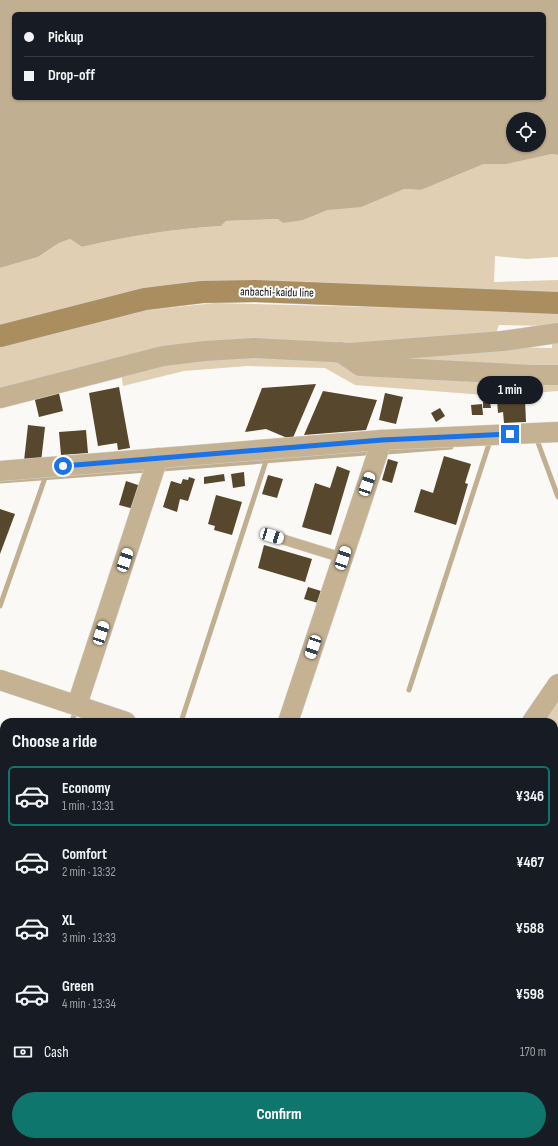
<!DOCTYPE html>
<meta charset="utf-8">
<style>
:root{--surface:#171b24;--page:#242831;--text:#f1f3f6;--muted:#9ea1a6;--line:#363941;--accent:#0f766e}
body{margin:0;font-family:"Sofia Sans Condensed",sans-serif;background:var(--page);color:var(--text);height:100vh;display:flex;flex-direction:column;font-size:15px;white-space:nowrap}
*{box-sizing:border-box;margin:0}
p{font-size:13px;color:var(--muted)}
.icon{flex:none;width:22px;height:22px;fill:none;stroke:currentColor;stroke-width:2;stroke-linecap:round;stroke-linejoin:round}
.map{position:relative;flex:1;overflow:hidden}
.drawer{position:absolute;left:0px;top:718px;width:558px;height:428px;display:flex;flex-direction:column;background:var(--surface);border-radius:12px 12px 0 0;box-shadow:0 1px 3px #0004}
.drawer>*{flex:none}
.guide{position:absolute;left:12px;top:12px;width:534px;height:88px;border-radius:6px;box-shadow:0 1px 3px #0004;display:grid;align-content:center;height:88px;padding:0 12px;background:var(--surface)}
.controls{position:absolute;left:506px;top:112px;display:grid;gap:8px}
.controls a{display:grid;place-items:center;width:40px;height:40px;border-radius:50%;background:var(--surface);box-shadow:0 1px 3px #0004;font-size:20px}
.end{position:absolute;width:18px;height:18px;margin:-9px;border:5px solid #1a73e8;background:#fff;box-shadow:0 0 0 2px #fff}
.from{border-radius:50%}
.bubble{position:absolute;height:28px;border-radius:14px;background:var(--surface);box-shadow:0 1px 3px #0004;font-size:13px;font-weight:700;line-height:28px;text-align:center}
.car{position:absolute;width:12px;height:24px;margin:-12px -6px;border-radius:5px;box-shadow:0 0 3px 1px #0007;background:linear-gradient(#fff 24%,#345 0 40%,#fff 0 76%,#345 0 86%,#fff 0)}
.guide b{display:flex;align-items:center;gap:14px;height:38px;font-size:15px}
.guide b+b{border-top:1px solid var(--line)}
.guide i{width:10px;height:10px;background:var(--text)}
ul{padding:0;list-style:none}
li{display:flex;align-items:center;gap:12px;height:60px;margin:0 8px 6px;padding:0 4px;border:2px solid transparent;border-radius:6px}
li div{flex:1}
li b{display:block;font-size:15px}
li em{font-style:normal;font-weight:700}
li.on{border-color:var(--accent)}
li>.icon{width:36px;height:36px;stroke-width:1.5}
h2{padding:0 12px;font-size:18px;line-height:48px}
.pay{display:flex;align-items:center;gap:10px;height:44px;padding:0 12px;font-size:15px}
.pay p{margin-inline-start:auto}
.cta{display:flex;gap:8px;margin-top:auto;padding:8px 12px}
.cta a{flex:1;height:46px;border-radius:24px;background:var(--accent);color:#fff;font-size:16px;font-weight:700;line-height:46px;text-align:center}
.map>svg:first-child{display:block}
</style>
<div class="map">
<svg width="558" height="1146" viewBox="0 0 558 1146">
<rect width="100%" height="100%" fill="#fbf9f5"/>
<g fill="#e1cfb3">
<path d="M 552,154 L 558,155 L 558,257 L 526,259 L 495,256 L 494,282 L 558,280 L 558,293 L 292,281 L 206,283 L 0,326 L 0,268 L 38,257 L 59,243 L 70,239 L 82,247 C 129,236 173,229 221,226 L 226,221 L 279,219 L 303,220 L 328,210 L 383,197 L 404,189 L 421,190 L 484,164 L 507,164 Z"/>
<polygon points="215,303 558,312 558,326 499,325 496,333 356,348 257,344 0,391 0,345 68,328 147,310"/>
<polygon points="558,338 558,368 359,358 487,346 552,348 552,339"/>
<polygon points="251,354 558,379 558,391 497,396 355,385 325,368 247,366 184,371 123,386 121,372 201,358"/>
<polygon points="558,693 558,815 554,814 554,722 539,722"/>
</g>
<path fill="#c1af92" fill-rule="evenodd" d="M 0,0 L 558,0 L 558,155 L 552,154 L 507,164 L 484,164 L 421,190 L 404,189 L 361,207 L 328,210 L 303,220 L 283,223 L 278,219 L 226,221 L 221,226 C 173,229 129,236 82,247 L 70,239 L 59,243 L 38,257 L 0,268 ZM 14,14 L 544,14 L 544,98 L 14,98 ZM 513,119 L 539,119 L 539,145 L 513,145 Z"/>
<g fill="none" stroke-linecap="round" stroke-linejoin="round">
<g stroke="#c1af92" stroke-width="5">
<polyline points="533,440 537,440 558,497"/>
<polyline points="387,452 451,447"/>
<polyline points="162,469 366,453"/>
<polyline points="0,481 148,470"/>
<polyline points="0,606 45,478"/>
<polyline points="409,690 489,444"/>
<polyline points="72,722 75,712"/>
<polyline points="181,722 266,461"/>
<polyline points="0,937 4,925"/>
<polyline points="365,1146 366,1142"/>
</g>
</g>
<g fill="#57482d">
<polygon points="316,384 292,440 266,429 245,432 262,388"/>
<polygon points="119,387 130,448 118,450 117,443 98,446 89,393"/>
<polygon points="58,389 63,411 39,417 34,396"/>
<polygon points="323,391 377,400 366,430 304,435"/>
<polygon points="385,393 403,397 396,424 379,420"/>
<polygon points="525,399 526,422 504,423 503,412 498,413 497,400"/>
<polygon points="483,402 490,402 491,408 483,408"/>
<polygon points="482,404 483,415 472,415 471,405"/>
<polygon points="440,408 445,416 436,422 431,413"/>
<polygon points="28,425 45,427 41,462 24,461"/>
<polygon points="86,430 88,453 61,455 59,432"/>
<polygon points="444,456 471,464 465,483 468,484 456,525 414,512 421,489 433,493"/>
<polygon points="388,459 398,462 392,483 382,480"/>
<polygon points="337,466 350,471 331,535 302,527 315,483 330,488"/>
<polygon points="244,472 245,486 233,488 231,474"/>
<polygon points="224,474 225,481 204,484 204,477"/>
<polygon points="268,475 283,479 277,498 262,494"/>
<polygon points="189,477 195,479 188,501 180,499 177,512 163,507 171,481 181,484 183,479 188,480"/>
<polygon points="126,481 141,486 134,509 119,505"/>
<polygon points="216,495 242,502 232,535 214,530 215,526 208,524"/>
<polygon points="0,509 15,514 0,554"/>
<polygon points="264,545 312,559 305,582 258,568"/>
<polygon points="308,587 321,591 318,603 304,599"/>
</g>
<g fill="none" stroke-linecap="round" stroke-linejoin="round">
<defs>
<polyline id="service" points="272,536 343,558"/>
<g id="minor">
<polyline points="340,352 360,366 532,375 558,375"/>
<polyline points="0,398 163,356 205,351 254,348 350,353 503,341 558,333"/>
<polyline points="0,471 382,440 558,432"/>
<polyline points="0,680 126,722"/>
<polyline points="77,705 158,458"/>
<polyline points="288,722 382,440"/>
<polyline points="532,722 558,684"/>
<polyline points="554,817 558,819"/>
<polyline points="554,1125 558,1100"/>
<polyline points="149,1146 150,1142"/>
<polyline points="550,1146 551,1142"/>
</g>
<polyline id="secondary" points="0,336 145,299 202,292 255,291 558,303"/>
</defs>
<use href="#service" stroke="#d5d3d0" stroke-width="11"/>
<use href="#minor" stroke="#d5d3d0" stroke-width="21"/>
<use href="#secondary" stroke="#d5d3d0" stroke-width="23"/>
<use href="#service" stroke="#c5b293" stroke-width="10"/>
<use href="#minor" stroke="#c5b293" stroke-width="20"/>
<use href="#secondary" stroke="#aa8e60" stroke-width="22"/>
</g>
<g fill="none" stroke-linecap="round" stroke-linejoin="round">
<polyline stroke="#1a73e8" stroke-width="5" points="63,466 382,440 510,434"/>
</g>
<g text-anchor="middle" stroke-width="4" stroke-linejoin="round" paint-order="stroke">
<g font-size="12" fill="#0e0d0c" stroke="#fff">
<text transform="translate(277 292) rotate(1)" y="4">anbachi-kaidu line</text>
</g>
</g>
</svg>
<div class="controls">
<a><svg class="icon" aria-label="locate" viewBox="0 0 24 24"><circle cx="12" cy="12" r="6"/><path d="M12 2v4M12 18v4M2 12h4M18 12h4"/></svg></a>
</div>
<i class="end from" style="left:63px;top:466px"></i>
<i class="end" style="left:510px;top:434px"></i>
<div class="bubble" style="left:477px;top:376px;width:66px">1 min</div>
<i class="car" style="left:367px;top:484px;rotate:19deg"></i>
<i class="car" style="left:272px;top:536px;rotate:107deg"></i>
<i class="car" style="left:343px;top:558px;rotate:18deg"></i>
<i class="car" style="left:125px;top:560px;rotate:18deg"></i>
<i class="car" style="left:101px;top:633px;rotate:18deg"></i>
<i class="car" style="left:313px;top:647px;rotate:198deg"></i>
<div class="guide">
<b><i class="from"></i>Pickup</b>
<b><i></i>Drop-off</b>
</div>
<section class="drawer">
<h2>Choose a ride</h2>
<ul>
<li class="on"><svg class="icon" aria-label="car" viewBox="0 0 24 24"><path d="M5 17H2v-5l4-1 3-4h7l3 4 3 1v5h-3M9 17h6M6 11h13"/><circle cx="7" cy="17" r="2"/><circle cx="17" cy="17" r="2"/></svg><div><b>Economy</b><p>1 min · 13:31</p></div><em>¥346</em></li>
<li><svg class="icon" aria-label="car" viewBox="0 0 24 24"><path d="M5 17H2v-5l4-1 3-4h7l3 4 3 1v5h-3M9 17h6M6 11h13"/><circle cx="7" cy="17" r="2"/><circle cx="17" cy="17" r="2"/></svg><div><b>Comfort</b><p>2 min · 13:32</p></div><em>¥467</em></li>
<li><svg class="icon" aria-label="car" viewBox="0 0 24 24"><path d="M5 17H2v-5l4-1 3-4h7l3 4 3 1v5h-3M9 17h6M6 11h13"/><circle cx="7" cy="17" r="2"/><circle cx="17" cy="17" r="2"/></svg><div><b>XL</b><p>3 min · 13:33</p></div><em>¥588</em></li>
<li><svg class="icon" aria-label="car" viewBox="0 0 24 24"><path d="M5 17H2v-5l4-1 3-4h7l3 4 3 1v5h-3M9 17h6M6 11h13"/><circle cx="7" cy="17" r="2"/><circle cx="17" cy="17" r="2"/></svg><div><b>Green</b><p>4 min · 13:34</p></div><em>¥598</em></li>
</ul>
<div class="pay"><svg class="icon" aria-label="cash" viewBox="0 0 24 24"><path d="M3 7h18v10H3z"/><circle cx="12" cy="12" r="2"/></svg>Cash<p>170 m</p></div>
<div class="cta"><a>Confirm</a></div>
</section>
</div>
